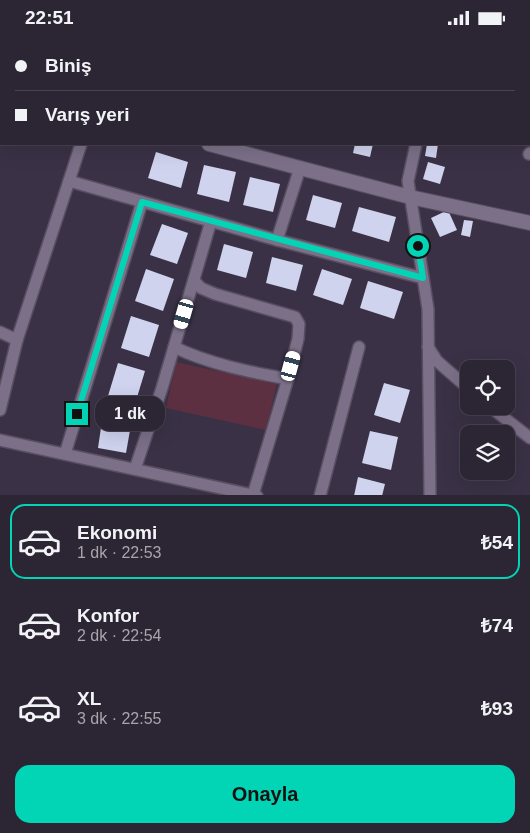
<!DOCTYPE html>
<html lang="tr">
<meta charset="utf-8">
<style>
:root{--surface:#2c2534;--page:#383140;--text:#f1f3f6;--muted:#a6a5ac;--line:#48424f;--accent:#01d5b6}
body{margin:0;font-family:Arial,sans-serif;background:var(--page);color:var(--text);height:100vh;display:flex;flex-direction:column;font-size:19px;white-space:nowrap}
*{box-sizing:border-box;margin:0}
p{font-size:16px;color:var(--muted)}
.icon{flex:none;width:28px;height:28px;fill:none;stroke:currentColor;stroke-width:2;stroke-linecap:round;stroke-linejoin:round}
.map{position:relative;height:460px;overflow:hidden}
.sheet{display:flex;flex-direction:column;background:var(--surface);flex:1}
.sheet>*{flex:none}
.guide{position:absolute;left:0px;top:0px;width:530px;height:110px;box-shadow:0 5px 20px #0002,0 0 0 1px var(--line);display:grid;align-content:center;height:110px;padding:0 15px;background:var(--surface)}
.fabs{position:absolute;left:460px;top:325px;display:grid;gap:10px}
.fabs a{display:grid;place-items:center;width:55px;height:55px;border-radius:10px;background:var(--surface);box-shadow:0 5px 20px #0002,0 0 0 1px var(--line);font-size:25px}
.end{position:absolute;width:22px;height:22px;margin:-11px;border:6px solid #01d5b6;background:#111;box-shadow:0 0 0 2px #111}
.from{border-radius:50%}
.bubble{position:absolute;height:35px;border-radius:15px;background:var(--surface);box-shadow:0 5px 20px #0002,0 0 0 1px var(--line);font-size:16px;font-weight:600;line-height:35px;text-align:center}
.car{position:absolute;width:15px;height:30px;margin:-15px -8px;border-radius:6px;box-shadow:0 0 4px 1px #0007;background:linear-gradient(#fff 24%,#345 0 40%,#fff 0 76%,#345 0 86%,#fff 0)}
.guide b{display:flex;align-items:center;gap:18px;height:48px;font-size:19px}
.guide b+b{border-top:1px solid var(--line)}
.guide i{width:12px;height:12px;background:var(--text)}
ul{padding:9px 0 0;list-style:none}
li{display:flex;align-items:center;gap:15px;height:75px;margin:0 10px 8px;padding:0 5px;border:2px solid transparent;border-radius:15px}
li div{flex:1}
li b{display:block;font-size:19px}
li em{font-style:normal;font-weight:600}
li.current{border-color:var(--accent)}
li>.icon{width:45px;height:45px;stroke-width:1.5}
.action{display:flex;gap:10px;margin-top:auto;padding:10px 15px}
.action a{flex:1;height:58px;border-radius:15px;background:var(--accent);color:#111;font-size:20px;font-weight:600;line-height:58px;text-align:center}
.status{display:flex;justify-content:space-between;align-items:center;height:35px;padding:0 25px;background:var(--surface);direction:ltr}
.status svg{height:14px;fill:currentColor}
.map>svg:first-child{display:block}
</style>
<div class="status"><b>22:51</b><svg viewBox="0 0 49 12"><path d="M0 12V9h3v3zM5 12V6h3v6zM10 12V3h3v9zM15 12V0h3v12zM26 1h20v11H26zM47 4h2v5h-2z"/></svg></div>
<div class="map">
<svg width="530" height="461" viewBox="0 0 530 461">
<rect width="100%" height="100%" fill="#3a3146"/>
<polygon fill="#5d3041" points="176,327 277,349 266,395 166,373"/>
<g fill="#cfd3ee">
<polygon points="355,109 373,109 370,122 353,118"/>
<polygon points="427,109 438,109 436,123 425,121"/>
<polygon points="156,117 188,127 181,153 148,143"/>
<polygon points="428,127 445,132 440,149 423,144"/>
<polygon points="204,130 236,137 229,167 197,159"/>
<polygon points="250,142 280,149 273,177 243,170"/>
<polygon points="313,160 342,168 335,193 306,185"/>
<polygon points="359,172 396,182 389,207 352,196"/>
<polygon points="448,175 457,195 440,202 431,183"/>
<polygon points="464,185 473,186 470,202 461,200"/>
<polygon points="162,189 188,198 177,229 150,220"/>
<polygon points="224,209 253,217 246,243 217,235"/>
<polygon points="272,222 303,230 296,256 266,248"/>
<polygon points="146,234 174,244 163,276 135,266"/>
<polygon points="322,234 352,244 343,270 313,260"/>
<polygon points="368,246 403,257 394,284 360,273"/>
<polygon points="131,281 159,290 149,322 121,313"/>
<polygon points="118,328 145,336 135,369 108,361"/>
<polygon points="384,348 410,355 400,388 374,380"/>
<polygon points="103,379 132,384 126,418 98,413"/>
<polygon points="370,396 398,402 391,435 362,428"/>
<polygon points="358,442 385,449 382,461 354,461"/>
</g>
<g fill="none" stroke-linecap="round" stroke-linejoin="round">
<defs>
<g id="minor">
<polyline points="405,0 409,1"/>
<polyline points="69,1 69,0"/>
<polyline points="204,1 204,0"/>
<polyline points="386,1 387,0"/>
<polyline points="440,1 440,0"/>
<polyline points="81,109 69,146 277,205 423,243"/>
<polyline points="416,109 408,146 428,274 430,461"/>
<polyline points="529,119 530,118"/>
<polyline points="277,205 300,133"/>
<polyline points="194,246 201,253 215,259 295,282 299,289 298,304 286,350 253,460"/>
<polyline points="0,297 17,305"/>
<path d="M 174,312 C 209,329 250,337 288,344"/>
<polyline points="428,312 437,326 469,354"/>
<polyline points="489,371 530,403"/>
<polyline points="0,375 17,305 69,146"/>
<polyline points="0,405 257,461"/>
<polyline points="65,419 142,167"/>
<polyline points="135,434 162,353 211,186"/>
<polyline points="320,461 359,312"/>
</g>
<g id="tertiary">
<polyline points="0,37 1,38"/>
<polyline points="209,109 410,162 530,188"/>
</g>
</defs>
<use href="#minor" stroke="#574e60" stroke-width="14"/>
<use href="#tertiary" stroke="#574e60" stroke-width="16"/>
<use href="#minor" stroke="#7b7088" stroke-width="11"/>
<use href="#tertiary" stroke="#7b7088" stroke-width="14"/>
</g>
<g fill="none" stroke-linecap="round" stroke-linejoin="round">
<polyline stroke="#01d5b6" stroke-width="6" points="77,379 142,167 423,243 418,211"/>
</g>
</svg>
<div class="fabs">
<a><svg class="icon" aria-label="locate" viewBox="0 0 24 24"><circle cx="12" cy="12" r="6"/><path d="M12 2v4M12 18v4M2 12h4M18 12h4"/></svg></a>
<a><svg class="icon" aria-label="layers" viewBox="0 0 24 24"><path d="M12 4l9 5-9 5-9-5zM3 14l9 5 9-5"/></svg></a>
</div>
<i class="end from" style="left:418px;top:211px"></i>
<i class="end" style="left:77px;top:379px"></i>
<div class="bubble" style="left:95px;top:361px;width:70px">1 dk</div>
<i class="car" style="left:184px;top:279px;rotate:196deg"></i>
<i class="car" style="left:291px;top:331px;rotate:15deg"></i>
<div class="guide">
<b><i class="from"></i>Biniş</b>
<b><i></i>Varış yeri</b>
</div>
</div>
<section class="sheet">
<ul>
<li class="current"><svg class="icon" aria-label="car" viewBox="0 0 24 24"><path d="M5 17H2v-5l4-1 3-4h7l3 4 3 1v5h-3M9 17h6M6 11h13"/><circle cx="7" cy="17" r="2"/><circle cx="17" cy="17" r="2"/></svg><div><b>Ekonomi</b><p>1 dk · 22:53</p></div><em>₺54</em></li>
<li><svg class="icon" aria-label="car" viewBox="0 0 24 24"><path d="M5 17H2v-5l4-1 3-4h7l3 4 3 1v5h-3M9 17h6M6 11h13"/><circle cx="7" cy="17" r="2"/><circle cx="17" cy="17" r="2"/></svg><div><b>Konfor</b><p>2 dk · 22:54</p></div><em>₺74</em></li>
<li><svg class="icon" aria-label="car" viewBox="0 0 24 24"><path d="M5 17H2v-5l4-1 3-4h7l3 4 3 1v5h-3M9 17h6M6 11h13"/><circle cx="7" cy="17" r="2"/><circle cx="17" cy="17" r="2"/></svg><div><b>XL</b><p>3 dk · 22:55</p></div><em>₺93</em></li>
</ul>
<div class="action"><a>Onayla</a></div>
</section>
